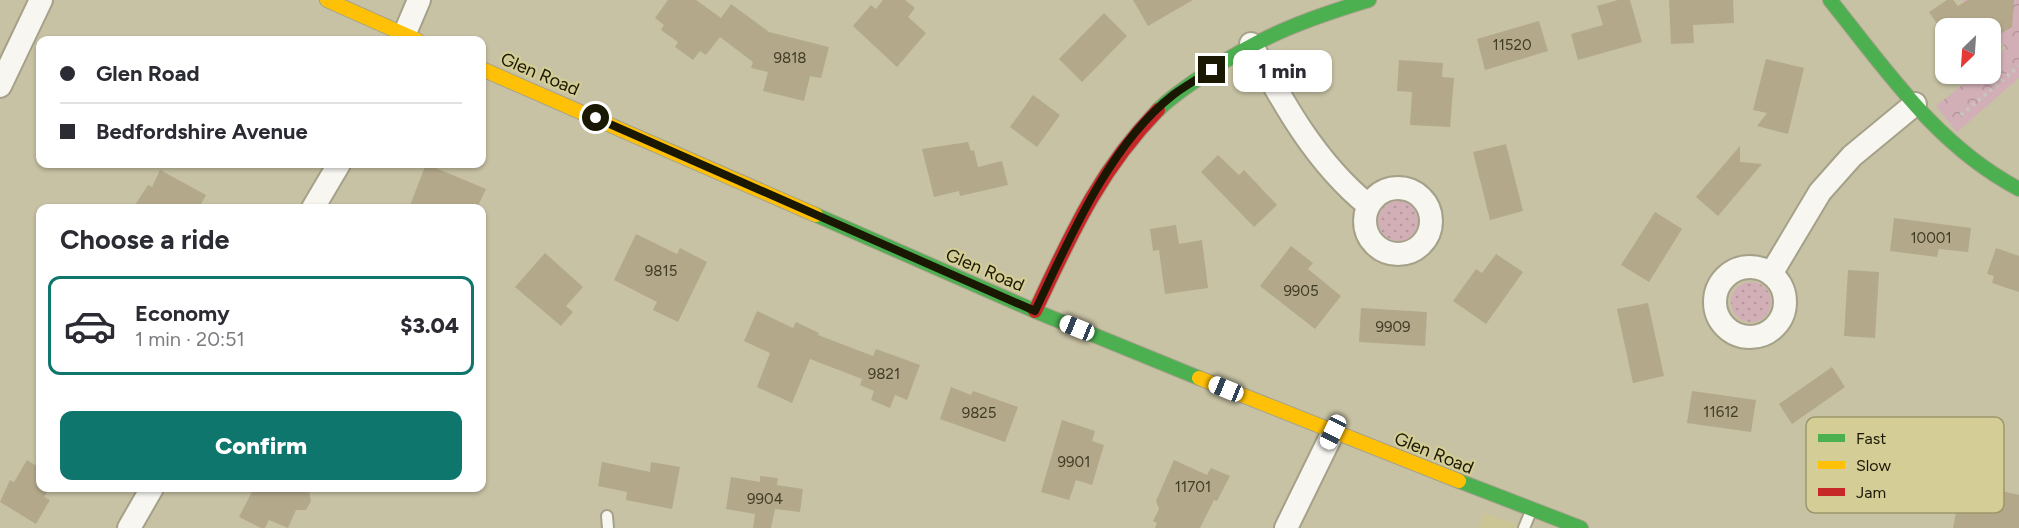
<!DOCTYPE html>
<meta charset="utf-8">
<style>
:root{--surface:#fff;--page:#f2f2f3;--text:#2b2b33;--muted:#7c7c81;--line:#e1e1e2;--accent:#0f766e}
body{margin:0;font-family:Figtree,sans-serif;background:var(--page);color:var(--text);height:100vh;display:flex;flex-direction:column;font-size:22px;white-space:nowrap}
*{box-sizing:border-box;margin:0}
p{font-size:20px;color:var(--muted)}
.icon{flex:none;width:33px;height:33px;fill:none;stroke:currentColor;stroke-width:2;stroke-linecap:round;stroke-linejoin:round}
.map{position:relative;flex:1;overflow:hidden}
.side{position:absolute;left:36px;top:204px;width:450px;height:288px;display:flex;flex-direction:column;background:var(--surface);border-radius:12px;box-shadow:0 2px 4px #0004}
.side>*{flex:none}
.top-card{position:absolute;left:36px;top:36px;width:450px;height:132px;border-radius:12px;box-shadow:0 2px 4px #0004;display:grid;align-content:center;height:132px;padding:0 24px;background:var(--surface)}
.needle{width:39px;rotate:205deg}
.controls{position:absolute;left:1935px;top:18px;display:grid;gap:12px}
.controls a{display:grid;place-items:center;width:66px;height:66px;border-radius:12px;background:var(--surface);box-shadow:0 2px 4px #0004;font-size:30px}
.end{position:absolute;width:27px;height:27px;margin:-14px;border:8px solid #1a1703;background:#fff;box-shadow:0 0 0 3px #fff}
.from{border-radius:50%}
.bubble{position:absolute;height:42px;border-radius:12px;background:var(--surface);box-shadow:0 2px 4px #0004;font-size:20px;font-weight:800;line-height:42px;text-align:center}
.car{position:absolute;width:18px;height:36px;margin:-18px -9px;border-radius:8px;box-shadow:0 0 4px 2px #0007;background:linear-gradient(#fff 24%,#345 0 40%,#fff 0 76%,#345 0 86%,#fff 0)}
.top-card b{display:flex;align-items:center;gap:21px;height:57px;font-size:22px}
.top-card b+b{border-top:2px solid var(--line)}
.top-card i{width:15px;height:15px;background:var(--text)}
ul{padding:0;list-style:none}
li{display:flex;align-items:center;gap:18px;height:99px;margin:0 12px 9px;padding:0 12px;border:3px solid var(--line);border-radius:12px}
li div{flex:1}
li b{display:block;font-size:22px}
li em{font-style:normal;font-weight:800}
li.selected{border-color:var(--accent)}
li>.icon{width:54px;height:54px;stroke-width:1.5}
h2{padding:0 24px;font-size:27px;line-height:72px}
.button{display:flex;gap:12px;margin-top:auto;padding:12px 24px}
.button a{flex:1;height:69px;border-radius:12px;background:var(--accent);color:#fff;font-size:24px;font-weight:800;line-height:69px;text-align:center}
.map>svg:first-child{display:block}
</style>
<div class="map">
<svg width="2019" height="528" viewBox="0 0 2019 528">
<defs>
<pattern id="grass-dots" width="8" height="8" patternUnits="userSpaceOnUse" patternTransform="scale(1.5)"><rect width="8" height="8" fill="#d2afb7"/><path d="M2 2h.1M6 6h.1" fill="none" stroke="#b4969c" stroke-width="1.8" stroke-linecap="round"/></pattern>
<pattern id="forest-crowns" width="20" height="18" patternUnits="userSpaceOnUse" patternTransform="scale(1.5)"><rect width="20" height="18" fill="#d2afb7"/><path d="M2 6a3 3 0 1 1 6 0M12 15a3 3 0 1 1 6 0" fill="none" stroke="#b4969c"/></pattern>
</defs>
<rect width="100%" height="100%" fill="#c7c2a4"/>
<polygon fill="#cbc494" points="1484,513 1526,528 1478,528"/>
<g fill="url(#grass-dots)">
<circle cx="1398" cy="221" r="20"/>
<circle cx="1751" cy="302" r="20"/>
</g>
<polygon fill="url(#forest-crowns)" points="1962,0 2019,0 2019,78 1957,132 1936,106 1976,74 1990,74 1991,61 2006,48"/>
<g fill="#b3a88a">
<polygon points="668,0 696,0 721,18 731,4 769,32 829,47 821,78 810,76 804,101 763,91 768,72 751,68 753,62 720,37 706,55 700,51 693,60 675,47 678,42 661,30 664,25 655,18"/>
<polygon points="883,0 905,0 915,8 908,17 926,33 897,67 853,26 871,5 876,9"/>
<polygon points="1133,0 1193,0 1148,26"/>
<polygon points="1618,0 1630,0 1642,42 1578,60 1571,34 1603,25 1597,6"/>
<polygon points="1669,0 1733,0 1734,23 1693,25 1694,43 1671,44"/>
<polygon points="1947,0 1953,0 1958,6 1968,0 2014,0 2012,27 1990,40 1990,28 1940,28 1929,12"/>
<polygon points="1104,13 1127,36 1082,82 1059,59"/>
<polygon points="1539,21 1548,51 1485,70 1477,39"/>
<polygon points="1766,59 1804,68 1788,134 1757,126 1767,113 1753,110"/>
<polygon points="1399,60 1443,63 1442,77 1454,78 1450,127 1410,125 1412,92 1397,91"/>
<polygon points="1033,95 1060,115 1037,147 1010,127"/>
<polygon points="968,142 971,151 974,150 978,167 1002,161 1008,185 960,196 959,191 934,197 922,149"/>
<polygon points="1506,144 1523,211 1490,220 1473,152"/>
<polygon points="1740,146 1740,162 1762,164 1718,216 1696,197"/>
<polygon points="1218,155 1239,175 1244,170 1277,205 1254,227 1201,172"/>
<polygon points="426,164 486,189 477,208 409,208"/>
<polygon points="160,170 206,195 199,208 133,208 148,185 152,187"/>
<polygon points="1655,212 1682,229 1649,282 1621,265"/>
<polygon points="1894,218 1971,228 1968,252 1939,249 1937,257 1890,251"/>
<polygon points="1176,225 1179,244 1202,240 1208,288 1165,294 1159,250 1153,251 1150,229"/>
<polygon points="636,234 677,254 680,248 707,262 678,322 653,310 657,302 614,280"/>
<polygon points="1291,246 1313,263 1308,269 1341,296 1315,329 1260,286"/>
<polygon points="1996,248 2019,256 2019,292 1992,283 1994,276 1987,274"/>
<polygon points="545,253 583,287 566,306 573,312 561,326 515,287"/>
<polygon points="1496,254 1523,272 1486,324 1453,301 1476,269 1482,273"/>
<polygon points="1848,270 1879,272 1875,338 1844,336"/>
<polygon points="1648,303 1664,376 1633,383 1617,309"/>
<polygon points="1361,308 1427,312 1425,346 1359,342"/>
<polygon points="757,311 793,328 796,322 819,333 818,335 873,356 876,349 920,365 907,400 895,395 890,408 871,400 874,391 860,385 862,379 810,359 792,403 757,387 770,353 744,341"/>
<polygon points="1832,367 1845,387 1792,424 1779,404"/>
<polygon points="951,387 971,395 973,391 1018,407 1005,442 940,419"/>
<polygon points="1692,391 1756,400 1751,432 1687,423"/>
<polygon points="1062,420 1095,431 1092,441 1104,445 1092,485 1076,480 1069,500 1041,492"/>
<polygon points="27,460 40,468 40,488 50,488 44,497 50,500 36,524 0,502 10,480 14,482"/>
<polygon points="1174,460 1207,475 1211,468 1230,476 1217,501 1214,500 1200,528 1155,528 1157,523 1153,521 1159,509 1156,501"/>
<polygon points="602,462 650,472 651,462 680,467 672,509 626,500 627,492 598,486"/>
<polygon points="760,476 778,478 777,485 803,489 800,512 775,509 771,528 753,528 755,514 726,509 731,477 760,482"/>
<polygon points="1979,486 2019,495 2019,528 1953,528 1959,497 1976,501"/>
<polygon points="254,488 302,488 309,491 311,501 306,510 296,510 288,528 269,520 265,528 261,528 239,517"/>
</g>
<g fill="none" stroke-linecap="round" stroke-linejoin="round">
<defs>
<g id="lane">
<polyline points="607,516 608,528"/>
<polyline points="1524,528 1531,511"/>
</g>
<g id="street">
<polyline points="402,40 419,0"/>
<path d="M 1251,44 C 1283,103 1316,163 1368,205"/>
<polyline points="0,86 41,0"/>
<circle cx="1398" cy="221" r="33"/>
<polyline points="313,208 339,164"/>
<circle cx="1750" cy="302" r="35"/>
<polyline points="1771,274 1820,192 1852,156 1915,104"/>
<polyline points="129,528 152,488"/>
<polyline points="1286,528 1333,432"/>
</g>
<g id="fast">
<path d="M 1830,0 C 1887,71 1937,146 2019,189"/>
<path d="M 1158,110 C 1173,95 1191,84 1209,71 C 1264,35 1306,19 1369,0"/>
<polyline points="816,215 1035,311 1199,378"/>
<polyline points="1459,481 1581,528"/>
</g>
<g id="slow">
<polyline points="327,0 417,40"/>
<polyline points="482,69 816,215"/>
<polyline points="1199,378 1459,481"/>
</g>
<path id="jam" d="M 1035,311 C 1071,235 1098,172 1158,110"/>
</defs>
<use href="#lane" stroke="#a5a189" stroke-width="14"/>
<use href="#street" stroke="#a5a189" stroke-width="26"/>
<use href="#fast" stroke="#a5a189" stroke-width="16"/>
<use href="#slow" stroke="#a5a189" stroke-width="16"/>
<use href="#jam" stroke="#a5a189" stroke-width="16"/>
<polyline stroke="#c7c5bd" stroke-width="4" stroke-dasharray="3 4.5" stroke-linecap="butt" points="1961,115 2019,66"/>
<use href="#lane" stroke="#f7f6f1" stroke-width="10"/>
<use href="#street" stroke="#f7f6f1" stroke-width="22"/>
<use href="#fast" stroke="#4caf50" stroke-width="14"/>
<use href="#slow" stroke="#ffc107" stroke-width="14"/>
<use href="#jam" stroke="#c62828" stroke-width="14"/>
</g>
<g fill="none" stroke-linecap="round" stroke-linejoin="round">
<path stroke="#1a1703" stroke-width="8" d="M 596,118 L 1035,311 C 1069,240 1109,145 1173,95 C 1185,86 1199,78 1212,70"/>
</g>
<g text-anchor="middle" stroke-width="4.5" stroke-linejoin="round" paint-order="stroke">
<g font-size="15" fill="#403b25">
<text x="1512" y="50">11520</text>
<text x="790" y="63">9818</text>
<text x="1931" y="243">10001</text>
<text x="661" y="276">9815</text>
<text x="1301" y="296">9905</text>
<text x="1393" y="332">9909</text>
<text x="884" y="379">9821</text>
<text x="1721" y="417">11612</text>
<text x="979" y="418">9825</text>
<text x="1074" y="467">9901</text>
<text x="1193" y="492">11701</text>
<text x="765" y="504">9904</text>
</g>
<g font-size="18" fill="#1a1703" stroke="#d5cd96">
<text transform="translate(540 74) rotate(23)" y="6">Glen Road</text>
<text transform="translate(985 270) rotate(23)" y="6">Glen Road</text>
<text transform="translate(1434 453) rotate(22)" y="6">Glen Road</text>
</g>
</g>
<rect x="1806" y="417" width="198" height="96" rx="9" fill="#d5cd96" stroke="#9d966a" stroke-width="1.5"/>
<rect x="1818" y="434" width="27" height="8" fill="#4caf50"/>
<rect x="1818" y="461" width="27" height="8" fill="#ffc107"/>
<rect x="1818" y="488" width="27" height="8" fill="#c62828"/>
<g font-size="16" fill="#1a1703">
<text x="1856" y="444">Fast</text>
<text x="1856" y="471">Slow</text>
<text x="1856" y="498">Jam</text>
</g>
</svg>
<div class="controls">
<a><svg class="needle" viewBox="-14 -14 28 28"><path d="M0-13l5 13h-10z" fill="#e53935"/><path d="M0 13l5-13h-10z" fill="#7c7c81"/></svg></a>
</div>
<i class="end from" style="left:596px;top:118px"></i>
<i class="end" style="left:1212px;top:70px"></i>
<div class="bubble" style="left:1233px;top:50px;width:99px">1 min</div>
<i class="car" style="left:1077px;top:328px;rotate:292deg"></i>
<i class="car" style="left:1226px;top:389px;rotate:292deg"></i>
<i class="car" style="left:1333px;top:432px;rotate:206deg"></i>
<div class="top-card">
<b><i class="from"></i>Glen Road</b>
<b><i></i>Bedfordshire Avenue</b>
</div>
<section class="side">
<h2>Choose a ride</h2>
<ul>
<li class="selected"><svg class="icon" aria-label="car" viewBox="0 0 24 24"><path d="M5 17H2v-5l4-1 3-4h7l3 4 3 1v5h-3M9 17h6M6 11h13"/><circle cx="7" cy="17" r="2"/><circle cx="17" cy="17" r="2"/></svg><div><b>Economy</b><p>1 min · 20:51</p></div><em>$3.04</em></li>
</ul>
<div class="button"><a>Confirm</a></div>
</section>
</div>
